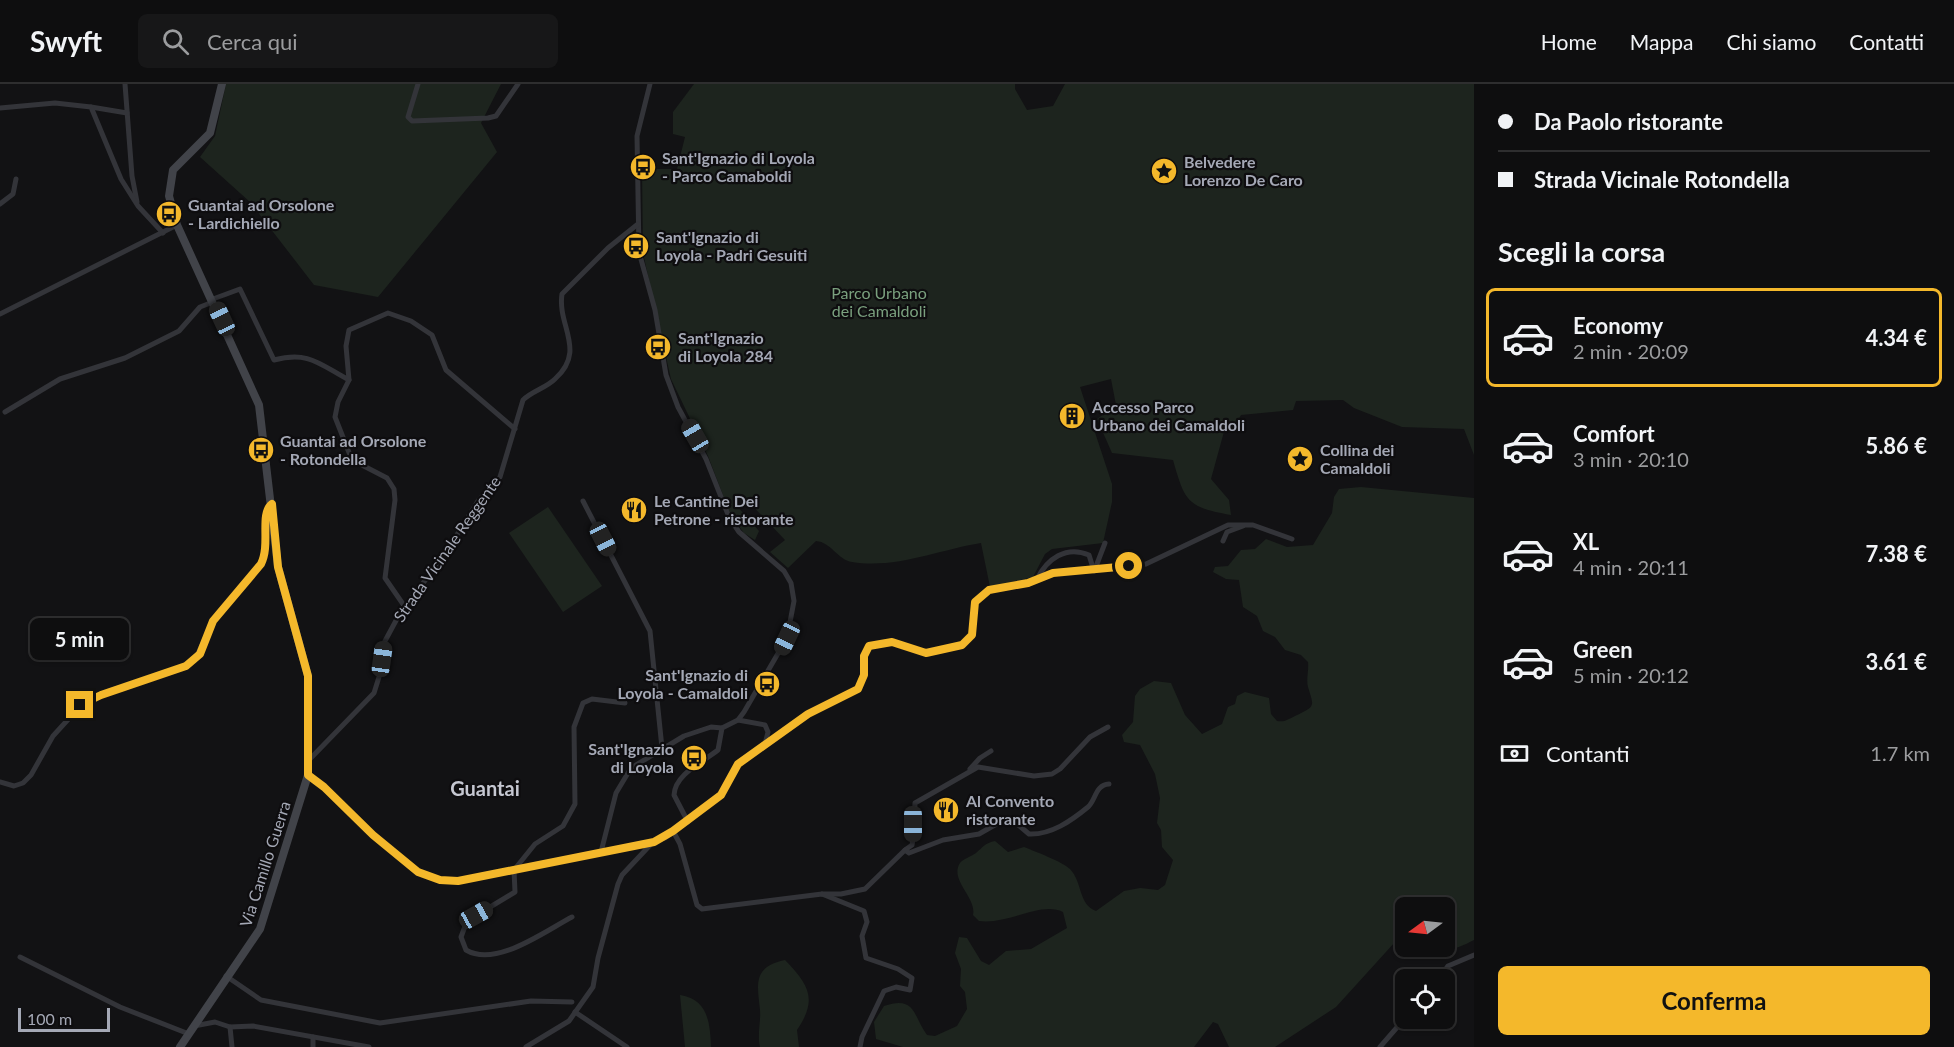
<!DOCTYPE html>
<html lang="it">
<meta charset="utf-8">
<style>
:root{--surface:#0e0e0f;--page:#171718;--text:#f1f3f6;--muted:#9b9c9e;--line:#2e2e2f;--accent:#f4b82b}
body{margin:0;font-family:Lato,sans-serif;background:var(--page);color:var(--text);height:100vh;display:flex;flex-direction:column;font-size:22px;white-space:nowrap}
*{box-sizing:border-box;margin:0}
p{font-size:20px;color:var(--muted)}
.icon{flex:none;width:33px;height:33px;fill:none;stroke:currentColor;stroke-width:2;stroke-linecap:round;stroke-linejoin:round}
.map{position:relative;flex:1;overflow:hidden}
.sheet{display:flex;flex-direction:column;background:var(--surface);width:480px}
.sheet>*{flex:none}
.top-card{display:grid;align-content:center;height:132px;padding:0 24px;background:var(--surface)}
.needle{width:39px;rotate:255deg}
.fabs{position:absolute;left:1395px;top:813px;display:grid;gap:12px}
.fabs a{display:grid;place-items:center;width:60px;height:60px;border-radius:9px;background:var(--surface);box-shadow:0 2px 4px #0004,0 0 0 2px var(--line);font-size:30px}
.scale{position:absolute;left:18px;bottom:15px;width:92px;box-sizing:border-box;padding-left:6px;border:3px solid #a4a8b5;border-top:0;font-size:16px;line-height:21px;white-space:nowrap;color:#a4a8b5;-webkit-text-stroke:4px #0e0d0f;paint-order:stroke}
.end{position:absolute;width:27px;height:27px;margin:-14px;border:8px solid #f4b82b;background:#111;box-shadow:0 0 0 3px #111}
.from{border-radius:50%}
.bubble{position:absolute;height:42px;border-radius:9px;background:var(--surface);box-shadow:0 2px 4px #0004,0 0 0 2px var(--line);font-size:20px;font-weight:700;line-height:42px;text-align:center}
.car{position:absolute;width:18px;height:36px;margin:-18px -9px;border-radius:8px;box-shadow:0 0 4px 2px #0007;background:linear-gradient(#222 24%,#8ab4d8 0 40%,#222 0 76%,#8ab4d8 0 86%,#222 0)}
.top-card b{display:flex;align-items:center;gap:21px;height:57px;font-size:22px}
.top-card b+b{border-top:2px solid var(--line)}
.top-card i{width:15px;height:15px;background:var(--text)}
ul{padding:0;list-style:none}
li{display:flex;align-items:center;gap:18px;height:99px;margin:0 12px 9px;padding:0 12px;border:3px solid transparent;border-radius:9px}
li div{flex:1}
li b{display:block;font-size:22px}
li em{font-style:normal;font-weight:700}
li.selected{border-color:var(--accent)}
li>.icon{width:54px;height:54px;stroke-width:1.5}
h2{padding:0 24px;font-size:27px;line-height:72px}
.pay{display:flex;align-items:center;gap:15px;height:66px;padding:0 24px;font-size:22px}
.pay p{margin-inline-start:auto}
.cta{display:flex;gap:12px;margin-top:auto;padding:12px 24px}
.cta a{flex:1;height:69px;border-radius:9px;background:var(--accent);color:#111;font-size:24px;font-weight:700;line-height:69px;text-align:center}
header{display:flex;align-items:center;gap:36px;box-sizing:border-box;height:84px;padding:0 30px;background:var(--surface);border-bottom:2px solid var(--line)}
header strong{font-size:28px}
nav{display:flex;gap:33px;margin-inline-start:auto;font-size:21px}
.search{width:420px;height:54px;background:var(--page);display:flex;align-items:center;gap:15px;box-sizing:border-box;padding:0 21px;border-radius:9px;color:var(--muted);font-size:22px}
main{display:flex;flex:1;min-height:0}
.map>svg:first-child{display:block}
</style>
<header>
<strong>Swyft</strong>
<div class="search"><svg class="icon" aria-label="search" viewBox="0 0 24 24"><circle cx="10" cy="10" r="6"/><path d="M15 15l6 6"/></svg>Cerca qui</div>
<nav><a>Home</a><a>Mappa</a><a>Chi siamo</a><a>Contatti</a></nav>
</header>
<main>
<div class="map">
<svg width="1474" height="963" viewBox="0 0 1474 963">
<rect width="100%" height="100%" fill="#121214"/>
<g fill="#1d241e">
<polygon points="226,0 501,0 481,39 497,68 378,213 314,201 250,118 200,73 215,52"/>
<path d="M 694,0 L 1015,0 L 1015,5 L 1027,26 L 1053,22 L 1065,0 L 1474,0 L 1474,371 L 1464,345 L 1402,343 L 1354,324 L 1343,316 L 1296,317 L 1293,326 L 1241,331 L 1236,340 L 1225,344 L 1211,395 L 1229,416 L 1231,431 C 1187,423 1185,418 1173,376 L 1112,369 L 1097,335 L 1116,321 L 1111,295 L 1080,303 L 1112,400 L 1112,418 L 1103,459 L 1052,465 L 1045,470 L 1033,493 L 990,503 L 981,459 C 938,466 896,485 852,478 C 838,476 831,458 816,457 L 788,484 L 770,468 L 785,456 L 745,414 L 735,415 L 737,422 L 759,447 L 755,456 L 744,449 L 731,432 L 708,372 L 671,295 L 643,169 L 642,85 L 677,85 L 685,53 L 673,50 L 673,28 Z"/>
<path d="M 1361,403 L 1474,414 L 1474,856 C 1460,863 1447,870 1431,863 L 1444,862 L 1444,824 L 1406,824 L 1405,847 L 1336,923 L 1275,963 L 1229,963 L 1218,940 L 1213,938 L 1194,963 L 903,963 L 876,955 L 874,938 L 884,922 C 916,911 913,932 927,951 L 935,952 L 957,942 L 967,925 L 965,908 L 960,902 L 961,885 L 955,869 L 959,853 L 967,854 L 981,877 L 989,881 L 1006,867 L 1031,865 L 1067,844 L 1063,828 C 1041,817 1008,841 979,837 L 973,831 C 977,814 949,796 960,779 C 964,774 971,773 976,769 C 983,763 985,759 995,757 L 1008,768 L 1024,763 C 1034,767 1063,778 1070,785 C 1083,799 1078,820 1096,827 L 1124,807 L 1140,804 L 1158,806 L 1165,801 L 1173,776 L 1162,763 L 1161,746 L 1157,739 L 1160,714 L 1155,690 L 1140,661 L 1124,658 L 1122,651 L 1133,638 L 1135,612 L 1140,605 L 1154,597 L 1171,599 L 1185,631 L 1202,650 L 1222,640 L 1228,623 L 1235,620 L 1237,612 L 1245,608 L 1269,614 L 1271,630 L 1277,637 C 1285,638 1287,636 1295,632 C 1316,622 1314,623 1308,603 C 1306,596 1309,586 1308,578 L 1301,571 L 1285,566 L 1275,553 L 1263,547 L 1257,532 L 1243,523 L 1239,496 L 1226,495 L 1213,488 L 1215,483 L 1228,482 L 1241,466 L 1255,465 L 1266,455 L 1287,463 L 1313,461 L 1332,429 L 1334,413 L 1339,405 Z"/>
<polygon points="548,423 602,502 563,528 509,449"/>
<path d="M 785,876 C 809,901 818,915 797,946 L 799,963 L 760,963 C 757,950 761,938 760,926 C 757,899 753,883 785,876 Z"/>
<path d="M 680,911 C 708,915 710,939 711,963 L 685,963 Z"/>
</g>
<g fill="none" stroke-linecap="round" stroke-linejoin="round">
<g stroke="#333439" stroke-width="5">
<polyline points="125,0 132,92 137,118"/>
<polyline points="418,0 408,33 412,37 488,34 496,32 518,0"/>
<path d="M 650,0 L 637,52 L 639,168 L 655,226 L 666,291 L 678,323 L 706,375 L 729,433 L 739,448 L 784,487 L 791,499 L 794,517 L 787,554 L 744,628 L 738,636 L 722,644 L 718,666 C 703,678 675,690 674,711 L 688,738"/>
<polyline points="91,23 127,29"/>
<polyline points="0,24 55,19 91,23 121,95 138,122 163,149"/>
<polyline points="0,120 13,110 16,95"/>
<path d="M 213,215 L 240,205 L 274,276 C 309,267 319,280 349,296"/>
<polyline points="0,230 177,141"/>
<polyline points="5,328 60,295 125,274 179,247 200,223 213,218"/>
<polyline points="583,417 650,547 662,664"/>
<polyline points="1223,457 1227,448 1243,442"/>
<polyline points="1095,485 1105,459"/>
<path d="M 1037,495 C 1047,475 1066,461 1089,471 L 1094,487"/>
<polyline points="405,523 385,494 395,416 394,405 387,394 358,379 350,371 335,333 338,318 349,296 346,262 349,246 388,229 411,237 432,251 446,286 515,345"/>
<polyline points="738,636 765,641 768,648 765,660"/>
<path d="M 308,677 L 374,609 L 379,593 L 385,557 L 399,531 L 445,470 L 478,417 L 500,393 L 523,316 C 532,307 546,304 555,295 C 587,266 557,242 562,210 L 608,164 L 638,140"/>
<polyline points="970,685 980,674 991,667"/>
<polyline points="308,691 324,703 373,751 419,788 440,796 458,797 653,758 665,754 721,711 738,680 808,631 858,605 863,591 864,571 869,562 892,558 926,569 962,561 972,551 975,518 989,506 1028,499 1053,489 1146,480 1228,441 1253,441 1292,455"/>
<path d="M 0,698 L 14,702 L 23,699 L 31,691 L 53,652 L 84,618 L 173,587 L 195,576 L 213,537 L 261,480 C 271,460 259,430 272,420"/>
<polyline points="673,747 680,760 697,821 702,825 822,810 864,827 867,838 862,852 866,874 898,885 912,894 910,906 896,903 884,907 862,953 860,963"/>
<polyline points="905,766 912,761 913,755 915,719 978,683 1034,692 1052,690 1060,685 1090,653 1108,643"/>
<polyline points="601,768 616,709 631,684 684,652 711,643 722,644"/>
<path d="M 822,810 L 841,810 L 865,805 L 905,766 L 909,769 L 943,756 L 979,750 L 1000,738 L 1015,738 L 1029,750 C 1051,751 1071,737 1088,723 C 1096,716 1095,701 1109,700"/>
<path d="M 572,833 C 545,847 496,884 466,866 L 461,853 L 467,837 L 515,808 L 514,786 L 535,760 L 563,742 L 575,720 L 574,643 L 583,619 L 592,615 L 625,619"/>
<polyline points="20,873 120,923 189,950"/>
<polyline points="226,892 261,916 380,939 531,917 572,918"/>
<polyline points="1438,896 1448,882 1474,871"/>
<polyline points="575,928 627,963"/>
<polyline points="194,942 215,938 230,943 253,942 369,963"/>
<polyline points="230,943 232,963"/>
<polyline points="313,953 313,963"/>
<polyline points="526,963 569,937 593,903 598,874 618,800 622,791 653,758"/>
<polyline points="1380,963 1406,933"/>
</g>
<polyline stroke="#414349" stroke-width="8" points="180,963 260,845 308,691 308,592 278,483 259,321 177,141 169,112 173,86 210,49 222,0"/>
</g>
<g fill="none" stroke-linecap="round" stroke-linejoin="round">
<path stroke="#f4b82b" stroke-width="8" d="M 80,621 L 101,611 L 186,582 L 200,570 L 213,537 L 261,480 C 271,460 259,430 272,420 L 278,483 L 308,592 L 308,691 L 324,703 L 373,751 L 418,788 L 440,796 L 458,797 L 654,758 L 673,747 L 721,711 L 738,680 L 808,630 L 858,605 L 864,591 L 864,572 L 869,562 L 892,558 L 926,569 L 962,561 L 972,551 L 975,518 L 989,506 L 1028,499 L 1053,489 L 1129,482"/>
</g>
<defs>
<symbol id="bus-disc" viewBox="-11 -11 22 22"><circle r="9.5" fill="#f4b82b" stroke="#0e0d0f"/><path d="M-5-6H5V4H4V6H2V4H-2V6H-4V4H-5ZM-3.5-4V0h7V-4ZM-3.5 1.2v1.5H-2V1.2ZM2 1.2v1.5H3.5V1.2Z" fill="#111"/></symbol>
<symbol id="sight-disc" viewBox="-11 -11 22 22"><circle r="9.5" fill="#f4b82b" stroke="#0e0d0f"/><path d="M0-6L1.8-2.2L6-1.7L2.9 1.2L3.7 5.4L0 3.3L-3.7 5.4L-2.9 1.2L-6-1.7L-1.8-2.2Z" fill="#111"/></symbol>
<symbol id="building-disc" viewBox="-11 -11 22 22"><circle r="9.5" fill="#f4b82b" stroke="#0e0d0f"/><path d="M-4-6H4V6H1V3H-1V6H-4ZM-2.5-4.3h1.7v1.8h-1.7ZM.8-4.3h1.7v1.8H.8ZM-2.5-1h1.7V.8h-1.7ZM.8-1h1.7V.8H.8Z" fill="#111"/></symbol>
<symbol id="restaurant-disc" viewBox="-11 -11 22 22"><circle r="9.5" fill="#f4b82b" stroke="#0e0d0f"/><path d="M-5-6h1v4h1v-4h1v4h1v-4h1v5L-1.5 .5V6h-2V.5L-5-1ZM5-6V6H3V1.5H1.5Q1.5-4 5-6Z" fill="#111"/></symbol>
</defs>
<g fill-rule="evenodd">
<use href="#bus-disc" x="628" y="68" width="30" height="30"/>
<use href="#sight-disc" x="1149" y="72" width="30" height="30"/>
<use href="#bus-disc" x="154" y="115" width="30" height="30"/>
<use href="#bus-disc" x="621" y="147" width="30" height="30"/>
<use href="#bus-disc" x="643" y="248" width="30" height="30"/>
<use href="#building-disc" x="1057" y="317" width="30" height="30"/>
<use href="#bus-disc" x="246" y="351" width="30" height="30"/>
<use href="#sight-disc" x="1285" y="360" width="30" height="30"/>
<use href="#restaurant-disc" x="619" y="411" width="30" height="30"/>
<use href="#bus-disc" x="752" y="585" width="30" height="30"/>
<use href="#bus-disc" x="679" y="659" width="30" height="30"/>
<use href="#restaurant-disc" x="931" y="711" width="30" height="30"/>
</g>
<g text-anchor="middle" stroke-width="4.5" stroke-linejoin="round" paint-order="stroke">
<g font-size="16" font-weight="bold" fill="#a4a8b5" stroke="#0e0d0f" text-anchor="start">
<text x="662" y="80">Sant'Ignazio di Loyola<tspan x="662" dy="18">- Parco Camaboldi</tspan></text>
<text x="1184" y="84">Belvedere<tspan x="1184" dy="18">Lorenzo De Caro</tspan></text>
<text x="188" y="127">Guantai ad Orsolone<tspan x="188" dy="18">- Lardichiello</tspan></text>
<text x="656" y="159">Sant'Ignazio di<tspan x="656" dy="18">Loyola - Padri Gesuiti</tspan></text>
<text x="678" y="260">Sant'Ignazio<tspan x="678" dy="18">di Loyola 284</tspan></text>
<text x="1092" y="329">Accesso Parco<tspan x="1092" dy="18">Urbano dei Camaldoli</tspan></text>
<text x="280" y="363">Guantai ad Orsolone<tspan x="280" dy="18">- Rotondella</tspan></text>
<text x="1320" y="372">Collina dei<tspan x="1320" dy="18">Camaldoli</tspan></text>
<text x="654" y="423">Le Cantine Dei<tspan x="654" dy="18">Petrone - ristorante</tspan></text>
<text x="748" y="597" text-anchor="end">Sant'Ignazio di<tspan x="748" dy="18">Loyola - Camaldoli</tspan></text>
<text x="674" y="671" text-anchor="end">Sant'Ignazio<tspan x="674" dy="18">di Loyola</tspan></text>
<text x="966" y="723">Al Convento<tspan x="966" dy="18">ristorante</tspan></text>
</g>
<g font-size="16" fill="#7aa07e" stroke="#0e0d0f">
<text x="879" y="215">Parco Urbano<tspan x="879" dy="18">dei Camaldoli</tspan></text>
</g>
<g font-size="16" fill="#a4a8b5" stroke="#0e0d0f">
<text transform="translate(447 465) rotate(-55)" y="6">Strada Vicinale Reggente</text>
<text transform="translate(265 780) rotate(-72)" y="6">Via Camillo Guerra</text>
</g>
<g font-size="20" font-weight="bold" fill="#c5c7d1" stroke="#0e0d0f">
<text x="485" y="712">Guantai</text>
</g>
</g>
</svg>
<div class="fabs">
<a><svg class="needle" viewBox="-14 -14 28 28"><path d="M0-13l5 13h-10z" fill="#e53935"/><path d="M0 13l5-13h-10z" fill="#9b9c9e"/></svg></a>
<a><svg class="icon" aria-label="locate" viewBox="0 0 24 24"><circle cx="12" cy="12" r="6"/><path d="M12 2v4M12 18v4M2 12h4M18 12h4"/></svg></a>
</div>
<div class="scale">100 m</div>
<i class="end from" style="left:1129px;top:482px"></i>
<i class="end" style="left:80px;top:621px"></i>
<div class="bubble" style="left:30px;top:534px;width:99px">5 min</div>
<i class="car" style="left:222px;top:235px;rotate:335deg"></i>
<i class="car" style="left:695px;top:352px;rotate:330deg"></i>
<i class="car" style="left:603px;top:455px;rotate:153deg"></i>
<i class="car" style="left:787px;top:554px;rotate:205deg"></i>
<i class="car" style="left:382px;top:575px;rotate:8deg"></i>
<i class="car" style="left:913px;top:740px;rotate:180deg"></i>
<i class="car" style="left:476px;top:831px;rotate:61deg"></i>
</div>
<section class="sheet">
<div class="top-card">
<b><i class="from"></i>Da Paolo ristorante</b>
<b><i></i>Strada Vicinale Rotondella</b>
</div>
<h2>Scegli la corsa</h2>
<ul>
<li class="selected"><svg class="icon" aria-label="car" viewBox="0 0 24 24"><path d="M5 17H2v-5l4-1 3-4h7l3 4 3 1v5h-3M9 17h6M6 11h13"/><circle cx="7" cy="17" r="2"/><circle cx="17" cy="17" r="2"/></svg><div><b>Economy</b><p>2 min · 20:09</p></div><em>4.34 €</em></li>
<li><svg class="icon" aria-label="car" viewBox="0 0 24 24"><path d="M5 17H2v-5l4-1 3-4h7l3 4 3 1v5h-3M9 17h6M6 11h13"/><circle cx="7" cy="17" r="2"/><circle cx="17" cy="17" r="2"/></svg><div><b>Comfort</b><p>3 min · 20:10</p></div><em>5.86 €</em></li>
<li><svg class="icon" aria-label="car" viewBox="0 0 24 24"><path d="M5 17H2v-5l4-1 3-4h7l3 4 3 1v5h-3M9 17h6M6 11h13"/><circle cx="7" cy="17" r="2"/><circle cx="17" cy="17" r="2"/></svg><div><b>XL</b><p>4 min · 20:11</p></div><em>7.38 €</em></li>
<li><svg class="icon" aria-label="car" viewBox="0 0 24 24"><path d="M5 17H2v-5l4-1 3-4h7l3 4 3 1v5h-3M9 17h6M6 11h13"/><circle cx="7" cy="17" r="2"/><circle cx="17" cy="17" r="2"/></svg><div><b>Green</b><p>5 min · 20:12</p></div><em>3.61 €</em></li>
</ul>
<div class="pay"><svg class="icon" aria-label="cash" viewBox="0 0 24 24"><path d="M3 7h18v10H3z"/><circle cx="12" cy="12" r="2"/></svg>Contanti<p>1.7 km</p></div>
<div class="cta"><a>Conferma</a></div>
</section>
</main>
